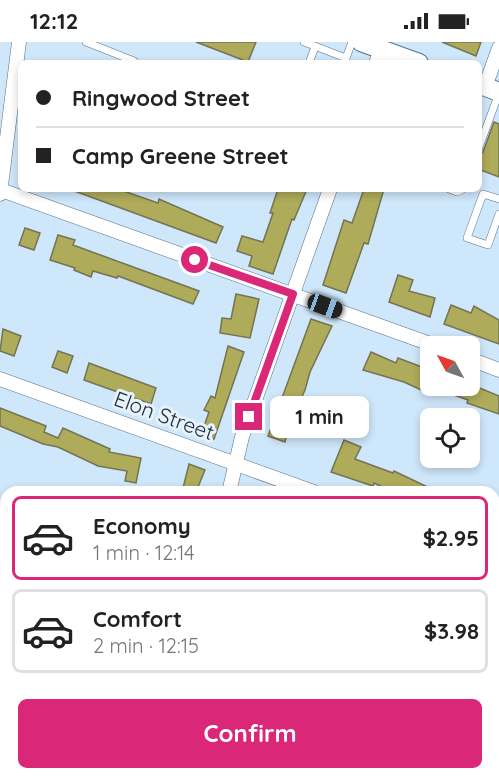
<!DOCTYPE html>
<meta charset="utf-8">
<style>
:root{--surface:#fff;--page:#f6f6f6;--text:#222;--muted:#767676;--line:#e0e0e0;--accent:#db2777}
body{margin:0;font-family:Quicksand,sans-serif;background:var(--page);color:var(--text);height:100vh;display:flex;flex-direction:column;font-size:22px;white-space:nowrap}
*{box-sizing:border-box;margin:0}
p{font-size:20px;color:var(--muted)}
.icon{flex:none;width:33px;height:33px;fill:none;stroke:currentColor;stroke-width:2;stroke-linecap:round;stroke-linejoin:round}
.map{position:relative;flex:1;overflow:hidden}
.side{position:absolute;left:0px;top:444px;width:500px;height:294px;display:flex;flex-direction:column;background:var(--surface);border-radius:18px 18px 0 0;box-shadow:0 3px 9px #0003}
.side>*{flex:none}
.banner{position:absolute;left:18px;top:18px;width:464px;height:132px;border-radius:9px;box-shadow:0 3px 9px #0003;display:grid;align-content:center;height:132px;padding:0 18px;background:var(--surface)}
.needle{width:39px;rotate:310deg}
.tools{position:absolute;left:420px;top:294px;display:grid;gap:12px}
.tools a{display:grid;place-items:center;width:60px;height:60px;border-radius:9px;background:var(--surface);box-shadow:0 3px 9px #0003;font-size:30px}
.end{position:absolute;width:27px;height:27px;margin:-14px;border:8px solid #db2777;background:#fff;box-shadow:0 0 0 3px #fff}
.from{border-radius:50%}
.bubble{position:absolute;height:42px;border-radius:9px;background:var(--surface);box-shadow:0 3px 9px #0003;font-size:20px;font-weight:800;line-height:42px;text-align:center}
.car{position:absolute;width:18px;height:36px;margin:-18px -9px;border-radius:8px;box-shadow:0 0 4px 2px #0007;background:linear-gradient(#222 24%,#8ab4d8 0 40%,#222 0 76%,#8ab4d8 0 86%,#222 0)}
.banner b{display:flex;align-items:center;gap:21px;height:57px;font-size:22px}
.banner b+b{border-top:2px solid var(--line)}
.banner i{width:15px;height:15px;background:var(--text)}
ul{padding:10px 0 0;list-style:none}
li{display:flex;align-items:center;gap:18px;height:84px;margin:0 12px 9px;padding:0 6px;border:3px solid var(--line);border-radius:9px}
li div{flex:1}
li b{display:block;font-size:22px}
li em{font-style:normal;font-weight:800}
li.on{border-color:var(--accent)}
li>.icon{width:54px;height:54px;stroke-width:1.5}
.primary-button{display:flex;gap:12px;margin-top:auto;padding:12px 18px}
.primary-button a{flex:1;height:69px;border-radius:9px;background:var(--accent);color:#fff;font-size:24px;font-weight:800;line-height:69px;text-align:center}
.status{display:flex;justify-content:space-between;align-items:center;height:42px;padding:0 30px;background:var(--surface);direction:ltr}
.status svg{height:16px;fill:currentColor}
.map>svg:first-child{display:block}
</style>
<div class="status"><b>12:12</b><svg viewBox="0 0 49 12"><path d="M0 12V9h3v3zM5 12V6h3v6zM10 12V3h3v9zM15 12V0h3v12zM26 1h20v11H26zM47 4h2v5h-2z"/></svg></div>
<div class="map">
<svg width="499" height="738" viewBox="0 0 499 738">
<rect width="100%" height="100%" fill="#cfe7fb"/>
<g fill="#aeab5b" stroke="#747353" stroke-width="1.5">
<polygon points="196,0 256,0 248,20"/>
<polygon points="442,0 481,0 476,14"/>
<polygon points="494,80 499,82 499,135 478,127 478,114 483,110"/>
<polygon points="69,147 118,147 158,161 159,157 223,185 216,201"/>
<polygon points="278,147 307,147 294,178 292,177 273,232 249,224 252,214 237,209 242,194 263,200 273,171 270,171"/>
<polygon points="364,147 384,147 368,202 364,201 346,251 323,243 344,178 352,181"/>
<polygon points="25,186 40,191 34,208 19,203"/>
<polygon points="58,193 75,198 73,203 199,249 193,262 118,234 117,236 93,229 91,235 74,228 75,226 50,218"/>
<polygon points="398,233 413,238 409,249 435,256 430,275 389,260"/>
<polygon points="236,252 259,257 250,296 220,291 222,276 231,277"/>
<polygon points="451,263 471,271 474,264 499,278 499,302 444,282"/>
<polygon points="311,277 332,284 310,330 305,348 290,381 285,400 268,394"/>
<polygon points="3,287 21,294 14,314 0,309"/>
<polygon points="228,304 244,310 214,397 201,393 209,370 204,368 211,354 215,356"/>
<polygon points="58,309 73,314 67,331 52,325"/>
<polygon points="371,310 396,321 398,316 430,328 430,352 404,340 363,328"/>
<polygon points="89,321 156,346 151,362 84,338"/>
<polygon points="454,344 475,344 499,354 499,372 467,361 468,358 451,352"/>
<polygon points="0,366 46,384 44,390 58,396 63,386 110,407 109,410 141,416 136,441 125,439 127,429 98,424 58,405 43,402 0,384"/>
<polygon points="344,398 361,405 355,417 393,431 394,429 438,450 393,450 374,441 373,444 331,430"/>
<polygon points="189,422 205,428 196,450 182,450"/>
</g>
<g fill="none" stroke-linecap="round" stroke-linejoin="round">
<defs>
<g id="service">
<polyline points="86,0 134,19"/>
<polyline points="304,0 346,16 345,21"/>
<polyline points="346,16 352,0"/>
<polyline points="309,21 315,5"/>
<polyline points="478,108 499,51"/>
<polyline points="449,147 457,150 463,147"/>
<polyline points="499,157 483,152 467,196 488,203 499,172"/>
<polyline points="290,738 292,732"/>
<polyline points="319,738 321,732"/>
</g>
<g id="minor">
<polyline points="376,21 381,8"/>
<polyline points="485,45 499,6"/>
<polyline points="1,148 436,304"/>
<polyline points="0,152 19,0"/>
<polyline points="470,317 499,328"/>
<polyline points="0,337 314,450"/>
<polyline points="229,450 242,395 330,147"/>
<polyline points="0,535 6,537"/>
<polyline points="185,738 186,732"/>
</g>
<g id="secondary">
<polyline points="361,0 419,21"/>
<polyline points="478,42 499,50"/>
</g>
</defs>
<use href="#service" stroke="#567186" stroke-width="8"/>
<use href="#minor" stroke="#567186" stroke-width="15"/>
<use href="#secondary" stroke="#567186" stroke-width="20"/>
<use href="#service" stroke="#fff" stroke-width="7"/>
<use href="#minor" stroke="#fff" stroke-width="14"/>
<use href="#secondary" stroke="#fff" stroke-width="18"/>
</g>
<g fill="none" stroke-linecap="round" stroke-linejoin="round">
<polyline stroke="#db2777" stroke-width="8" points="195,218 293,252 249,375"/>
</g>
<g text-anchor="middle" stroke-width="6" stroke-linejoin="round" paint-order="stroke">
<g font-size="21" fill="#242f39" stroke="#e6f2fc">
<text transform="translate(164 374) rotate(20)" y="7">Elon Street</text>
</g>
</g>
</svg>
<div class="tools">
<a><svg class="needle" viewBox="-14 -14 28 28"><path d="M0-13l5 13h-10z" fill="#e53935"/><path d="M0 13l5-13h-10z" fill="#767676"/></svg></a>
<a><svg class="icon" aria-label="locate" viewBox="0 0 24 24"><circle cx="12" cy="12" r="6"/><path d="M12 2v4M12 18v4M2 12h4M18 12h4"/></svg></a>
</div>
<i class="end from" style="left:195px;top:218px"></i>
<i class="end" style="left:249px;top:375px"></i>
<div class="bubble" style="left:270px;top:354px;width:99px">1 min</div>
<i class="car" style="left:325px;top:264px;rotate:110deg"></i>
<div class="banner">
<b><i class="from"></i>Ringwood Street</b>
<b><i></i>Camp Greene Street</b>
</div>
<section class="side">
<ul>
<li class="on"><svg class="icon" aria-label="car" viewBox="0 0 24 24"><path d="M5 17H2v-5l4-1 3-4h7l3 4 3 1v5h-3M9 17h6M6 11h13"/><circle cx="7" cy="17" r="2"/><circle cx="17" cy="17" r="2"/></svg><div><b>Economy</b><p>1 min · 12:14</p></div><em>$2.95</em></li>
<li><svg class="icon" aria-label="car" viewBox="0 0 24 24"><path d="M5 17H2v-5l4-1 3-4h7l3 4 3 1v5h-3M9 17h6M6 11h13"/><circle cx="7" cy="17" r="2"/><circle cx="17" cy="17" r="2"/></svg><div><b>Comfort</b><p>2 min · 12:15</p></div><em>$3.98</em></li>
</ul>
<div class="primary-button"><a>Confirm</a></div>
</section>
</div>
